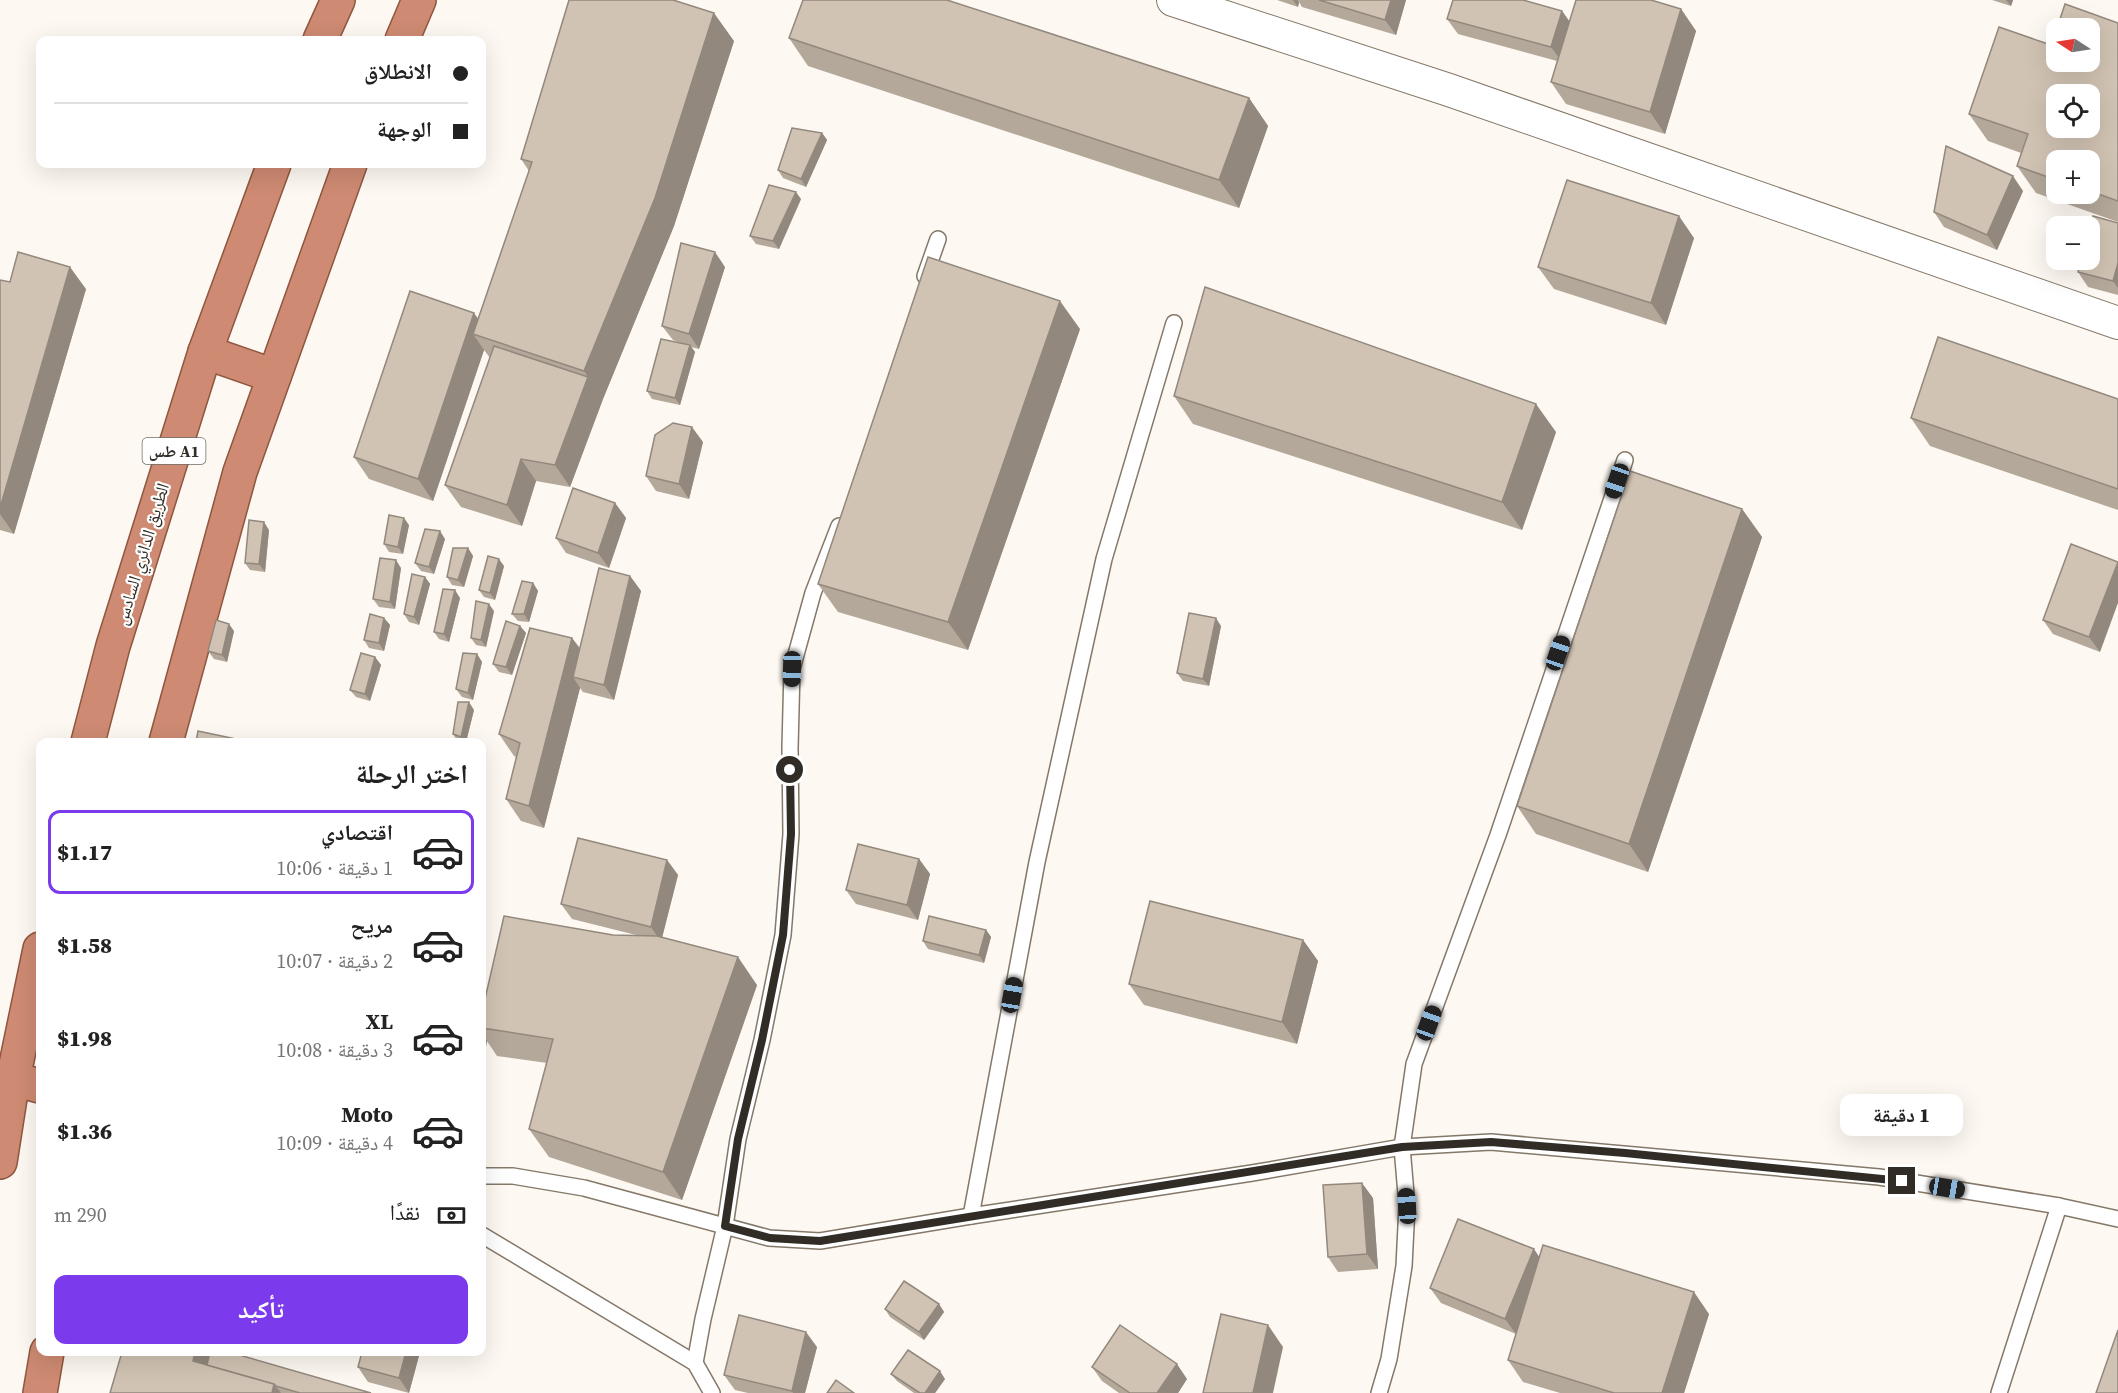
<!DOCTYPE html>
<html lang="ar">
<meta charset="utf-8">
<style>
:root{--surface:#fff;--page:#f6f6f6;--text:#222;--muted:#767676;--line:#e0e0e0;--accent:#7c3aed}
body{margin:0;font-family:"Source Serif 4","Noto Naskh Arabic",serif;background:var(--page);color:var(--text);direction:rtl;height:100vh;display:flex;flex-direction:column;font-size:22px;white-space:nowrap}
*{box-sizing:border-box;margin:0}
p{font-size:20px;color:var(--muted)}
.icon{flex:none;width:33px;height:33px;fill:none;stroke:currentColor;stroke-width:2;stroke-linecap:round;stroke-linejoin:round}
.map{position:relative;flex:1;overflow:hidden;direction:ltr}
.panel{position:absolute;left:36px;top:738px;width:450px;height:618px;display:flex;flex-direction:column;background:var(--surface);border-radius:12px;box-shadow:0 6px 24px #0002;direction:rtl}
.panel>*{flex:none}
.top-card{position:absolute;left:36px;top:36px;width:450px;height:132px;border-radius:12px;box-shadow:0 6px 24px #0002;direction:rtl;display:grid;align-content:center;height:132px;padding:0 18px;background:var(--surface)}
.needle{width:39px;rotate:282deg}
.tools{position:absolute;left:2046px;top:18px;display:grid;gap:12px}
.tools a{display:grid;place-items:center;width:54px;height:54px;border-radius:12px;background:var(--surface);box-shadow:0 6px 24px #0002;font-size:30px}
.end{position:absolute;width:27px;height:27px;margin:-14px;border:8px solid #312d26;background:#fff;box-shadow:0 0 0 3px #fff}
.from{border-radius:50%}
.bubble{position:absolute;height:42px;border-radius:12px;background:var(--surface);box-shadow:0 6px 24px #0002;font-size:20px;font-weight:800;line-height:42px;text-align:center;direction:rtl}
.car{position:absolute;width:18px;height:36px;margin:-18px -9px;border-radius:8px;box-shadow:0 0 4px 2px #0007;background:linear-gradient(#222 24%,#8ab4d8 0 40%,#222 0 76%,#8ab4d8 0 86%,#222 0)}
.top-card b{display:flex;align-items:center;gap:21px;height:57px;font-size:22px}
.top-card b+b{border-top:2px solid var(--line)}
.top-card i{width:15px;height:15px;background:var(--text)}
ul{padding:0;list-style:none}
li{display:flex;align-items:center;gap:18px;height:84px;margin:0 12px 9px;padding:0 6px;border:3px solid transparent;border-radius:12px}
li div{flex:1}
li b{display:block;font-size:22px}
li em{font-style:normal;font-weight:800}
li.current{border-color:var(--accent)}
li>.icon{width:54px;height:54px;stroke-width:1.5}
h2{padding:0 18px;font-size:27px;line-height:72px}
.pay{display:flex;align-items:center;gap:15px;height:66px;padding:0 18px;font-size:22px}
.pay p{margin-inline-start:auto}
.action{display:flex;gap:12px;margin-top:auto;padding:12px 18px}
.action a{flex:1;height:69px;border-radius:12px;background:var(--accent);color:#fff;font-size:24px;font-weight:800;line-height:69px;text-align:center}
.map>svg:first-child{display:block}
</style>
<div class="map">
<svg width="2118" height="1393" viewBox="0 0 2118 1393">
<rect width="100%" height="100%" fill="#fdf8f1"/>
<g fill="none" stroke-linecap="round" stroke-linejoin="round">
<defs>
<g id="service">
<polyline points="925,276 938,239"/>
<polyline points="482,1176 513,1176 584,1188 769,1238 820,1241 971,1216 1252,1173 1402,1147 1491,1142 1879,1177 2059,1206 2118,1219"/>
<polyline points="971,1216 1037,862 1104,559 1174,323"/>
<polyline points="482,1235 695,1363 712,1393"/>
<polyline points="695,1363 703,1319 725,1226 738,1139 762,1040 783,935 791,834 790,748 792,669 813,593 839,526"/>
<polyline points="1379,1393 1389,1359 1404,1266 1407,1206 1402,1147 1414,1064 1498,835 1625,460"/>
<polyline points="1999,1393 2059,1206"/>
</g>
<polyline id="minor" points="1173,0 1449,90 2118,323"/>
<g id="trunk">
<polyline points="320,40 338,0"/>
<polyline points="402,40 419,0"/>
<polyline points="205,352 274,376"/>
<polyline points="88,742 113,646 205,352 274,164"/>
<polyline points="166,742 240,472 350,164"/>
<polyline points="13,1079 40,1086"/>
<polyline points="0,1162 13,1079 40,949"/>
<polyline points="40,1393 47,1352"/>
</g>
</defs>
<use href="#service" stroke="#847869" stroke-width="18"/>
<use href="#minor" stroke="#847869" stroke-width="34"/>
<use href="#trunk" stroke="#8f5640" stroke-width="36"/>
<use href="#service" stroke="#fff" stroke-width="15"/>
<use href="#minor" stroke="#fff" stroke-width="32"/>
<use href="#trunk" stroke="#ce8a72" stroke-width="33"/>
</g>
<g fill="#b4a89a" fill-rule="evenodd">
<polygon points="1277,0 1406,0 1396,35 1302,7 1299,2 1298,7"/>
<polygon points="1992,0 2013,0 2011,6"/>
<polygon points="1681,9 1696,31 1665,134 1566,104 1551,82 1557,61 1458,34 1447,19 1562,11 1569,21"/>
<path d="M 2118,23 L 2118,222 L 2036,193 L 2017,166 L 2021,153 L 1988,141 L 1969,114 L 2051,45 ZM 2056,160 L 2090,160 L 2090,194 L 2056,194 Z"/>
<polygon points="789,38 1249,98 1268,126 1239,208 808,66"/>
<polygon points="734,41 674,226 603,399 570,487 536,481 522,526 461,507 445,485 490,358 484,350 433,501 369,479 354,457 478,318 529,171 521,159"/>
<polygon points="822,133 827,140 806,187 783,178 778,170"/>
<polygon points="2023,191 1997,250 1944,227 1934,212"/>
<polygon points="801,199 779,249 756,244 750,236"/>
<polygon points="2118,223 2118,295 2088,287 2078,272"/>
<polygon points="1694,238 1666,325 1554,289 1538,267"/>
<polygon points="725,267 699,349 691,347 695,352 680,405 652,399 647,391 680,343 673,340 662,326"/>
<polygon points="0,280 10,282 86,289 14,534 0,530"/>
<polygon points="1080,329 968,650 838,612 818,584"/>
<polygon points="1174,396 1556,432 1522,530 1193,424"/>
<polygon points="2118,399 2118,510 1930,446 1911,418"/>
<polygon points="703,442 689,499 656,491 646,476"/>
<polygon points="615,503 626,518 609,568 566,553 556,538"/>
<polygon points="1742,509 1762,537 1648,872 1536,834 1517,806"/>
<polygon points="409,525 403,554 389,552 384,544"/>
<polygon points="269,530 265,572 250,570 245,563"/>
<polygon points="445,539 434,574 421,571 415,563"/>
<polygon points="2071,544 2100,652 2053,634 2043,620"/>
<polygon points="468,548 473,556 464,587 452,585 447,577"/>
<polygon points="504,566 495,600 484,597 479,590"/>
<polygon points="401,568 395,609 379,607 373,599"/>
<polygon points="630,576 641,591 614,700 583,692 580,688 544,828 521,821 506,799 516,757 514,756 499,734 572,638 580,648"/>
<polygon points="425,577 430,584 419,625 409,622 404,614"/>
<polygon points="533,583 538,591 529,622 518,621 512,614"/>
<polygon points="460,598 449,642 439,639 434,632"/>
<polygon points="494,611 486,647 476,645 471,638"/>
<polygon points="384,618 390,625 384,651 369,648 364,640"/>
<polygon points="520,626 526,633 512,675 499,672 493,664"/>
<polygon points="1221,626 1209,686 1183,681 1177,673"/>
<polygon points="234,631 227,662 214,659 208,651"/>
<polygon points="477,654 482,662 473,700 462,697 456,689"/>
<polygon points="375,657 381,665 370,701 356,697 350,690"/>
<polygon points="474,710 466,742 458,742 453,734"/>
<polygon points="919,859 930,874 918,920 856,904 846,890"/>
<polygon points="667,860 678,875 662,937 757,985 682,1200 549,1157 529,1129 547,1063 497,1056 487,1041 482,1066 482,997 484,1000 613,935 636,935 572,919 561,904"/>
<polygon points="986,930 991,937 984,963 928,949 923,941"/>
<polygon points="1303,940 1318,961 1297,1044 1144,1005 1129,984"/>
<polygon points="1373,1198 1378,1269 1338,1272 1328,1257"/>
<polygon points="1540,1257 1709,1314 1684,1393 1560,1393 1523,1382 1508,1360 1516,1334 1441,1303 1430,1288"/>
<polygon points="939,1304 944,1312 924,1340 890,1317 885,1309"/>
<polygon points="817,1347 805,1393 748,1393 735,1390 724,1375"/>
<polygon points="122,1352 371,1393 110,1393"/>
<polygon points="420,1352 409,1393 368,1382 358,1367"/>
<polygon points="1092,1367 1187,1379 1178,1393 1119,1393 1102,1381"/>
<polygon points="891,1374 945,1379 935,1393 914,1393 897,1381"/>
</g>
<g fill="#92887d">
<polygon points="1293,0 1297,0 1299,2 1298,7"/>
<polygon points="1391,0 1406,0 1396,35 1385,20"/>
<polygon points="2006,0 2013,0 2011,6"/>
<polygon points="1681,9 1696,31 1665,134 1650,112"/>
<polygon points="1562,11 1572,25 1562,62 1551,47"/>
<polygon points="714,13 734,41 674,226 603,399 570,487 555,465 588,377 584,371"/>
<polygon points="1249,98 1268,126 1239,208 1219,180"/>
<polygon points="822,133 827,140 806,187 801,179"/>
<polygon points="2013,176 2023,191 1997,250 1987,235"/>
<polygon points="796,192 801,199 779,249 773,241"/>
<polygon points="1679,216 1694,238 1666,325 1651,303"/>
<polygon points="715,252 725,267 699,349 689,334"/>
<polygon points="2118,263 2118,288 2113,281"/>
<polygon points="70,267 86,289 14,534 0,514 0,508"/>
<polygon points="1060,301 1080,329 968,650 948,622"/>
<polygon points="474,313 490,335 473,334 484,350 433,501 418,479"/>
<polygon points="690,345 695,352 680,405 675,398"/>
<polygon points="1536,404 1556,432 1522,530 1502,502"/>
<polygon points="692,427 703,442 689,499 679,484"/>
<polygon points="521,459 536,481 522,526 507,505"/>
<polygon points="615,503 626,518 609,568 598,553"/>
<polygon points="1742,509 1762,537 1648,872 1629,844"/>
<polygon points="404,518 409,525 403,554 398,547"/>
<polygon points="264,522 269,530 265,572 259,564"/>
<polygon points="440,531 445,539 434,574 429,567"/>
<polygon points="468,548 473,556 464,587 458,580"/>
<polygon points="499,559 504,566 495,600 490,593"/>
<polygon points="396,560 401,568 395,609 390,602"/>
<polygon points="2118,562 2118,603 2100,652 2089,637"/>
<polygon points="630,576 641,591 614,700 604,685"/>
<polygon points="425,577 430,584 419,625 414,617"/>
<polygon points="533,583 538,591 529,622 524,614"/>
<polygon points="455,590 460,598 449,642 444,634"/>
<polygon points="489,604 494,611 486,647 481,640"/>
<polygon points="384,618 390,625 384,651 379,643"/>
<polygon points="1216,618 1221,626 1209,686 1203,679"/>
<polygon points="229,624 234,631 227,662 222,655"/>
<polygon points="520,626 526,633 512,675 506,667"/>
<polygon points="572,638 587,659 573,677 580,688 544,828 529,806"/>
<polygon points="477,654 482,662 473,700 468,693"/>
<polygon points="375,657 381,665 370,701 365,694"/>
<polygon points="469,702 474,710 466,742 465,742 461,737"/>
<polygon points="919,859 930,874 918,920 907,905"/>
<polygon points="667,860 678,875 661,942 651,927"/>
<polygon points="986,930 991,937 984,963 979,955"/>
<polygon points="1303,940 1318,961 1297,1044 1282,1022"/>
<polygon points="738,957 757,985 682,1200 663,1172"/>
<polygon points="482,997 493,1013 482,1028"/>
<polygon points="482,1033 487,1041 482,1066"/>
<polygon points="1362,1183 1373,1198 1378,1269 1367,1254"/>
<polygon points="1534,1249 1544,1264 1516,1334 1505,1319"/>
<polygon points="1694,1292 1709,1314 1684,1393 1662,1393"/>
<polygon points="939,1304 944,1312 924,1340 919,1332"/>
<polygon points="1268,1325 1283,1347 1273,1393 1253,1393"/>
<polygon points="806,1332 817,1347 805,1393 793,1393 792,1391"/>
<polygon points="195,1352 211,1352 212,1367 193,1361"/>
<polygon points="406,1352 420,1352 409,1393 399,1378"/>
<polygon points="1177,1364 1187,1379 1178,1393 1157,1393"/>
<polygon points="940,1371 945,1379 935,1393 925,1393"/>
<polygon points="274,1384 281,1393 272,1393"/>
</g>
<g fill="#d1c3b3" stroke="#92887d" stroke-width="1.5" fill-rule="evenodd">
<polygon points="569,0 673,0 714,13 655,198 584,371 473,334 532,162 521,159"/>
<polygon points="803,0 947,0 1249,98 1219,180 789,38"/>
<polygon points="1319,0 1391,0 1385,20"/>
<polygon points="1453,0 1523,0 1562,11 1551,47 1447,19"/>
<polygon points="1576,0 1651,0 1681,9 1650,112 1551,82"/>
<path d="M 2065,4 L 2118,23 L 2118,201 L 2090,191 L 2090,160 L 2056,160 L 2056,180 L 2017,166 L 2028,134 L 1969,114 L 1999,27 L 2051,45 L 2056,29 L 2056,62 L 2090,62 L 2090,28 L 2057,28 ZM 2056,94 L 2090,94 L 2090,128 L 2056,128 Z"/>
<polygon points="792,128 822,133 801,179 778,170"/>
<polygon points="1946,146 2013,176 1987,235 1934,212"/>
<polygon points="1567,180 1679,216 1651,303 1538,267"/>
<polygon points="769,185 796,192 773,241 750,236"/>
<polygon points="2093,216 2118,223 2118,263 2113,281 2078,272 2081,260 2090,260 2090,228"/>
<polygon points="681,243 715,252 689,334 662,326"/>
<polygon points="18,252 70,267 0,508 0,280 10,282"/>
<polygon points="928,257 1060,301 948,622 818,584"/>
<polygon points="1205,287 1536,404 1502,502 1174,396"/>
<polygon points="410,291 474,313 418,479 354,457"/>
<polygon points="1938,337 2118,399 2118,489 1911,418"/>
<polygon points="661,339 690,345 675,398 647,391"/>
<polygon points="494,346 588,377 555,465 521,459 507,505 445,485"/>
<polygon points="673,423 692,427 679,484 646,476 655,435"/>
<polygon points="1630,471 1742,509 1629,844 1517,806"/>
<polygon points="573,488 615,503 598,553 556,538"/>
<polygon points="389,515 404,518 398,547 384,544"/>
<polygon points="249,520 264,522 259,564 245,563"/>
<polygon points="425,529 440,531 429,567 415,563"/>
<polygon points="2071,544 2118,562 2089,637 2043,620"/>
<polygon points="453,548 468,548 458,580 447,577"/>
<polygon points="488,556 499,559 490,593 479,590"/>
<polygon points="380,558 396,560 390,602 373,599"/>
<polygon points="599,568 630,576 604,685 573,677"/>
<polygon points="412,574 425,577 414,617 404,614"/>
<polygon points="522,581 533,583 524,614 512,614"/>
<polygon points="443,589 455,590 444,634 434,632"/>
<polygon points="476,601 489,604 481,640 471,638"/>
<polygon points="1189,613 1216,618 1203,679 1177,673"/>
<polygon points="370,614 384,618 379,643 364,640"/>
<polygon points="216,620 229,624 222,655 208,651"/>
<polygon points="506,621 520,626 506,667 493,664"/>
<polygon points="530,628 572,638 529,806 506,799 520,743 499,734"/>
<polygon points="361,653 375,657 365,694 350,690"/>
<polygon points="463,653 477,654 468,693 456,689"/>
<polygon points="458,702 469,702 461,737 453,734"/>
<polygon points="198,731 250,742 196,742"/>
<polygon points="578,838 667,860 651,927 561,904"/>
<polygon points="858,844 919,859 907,905 846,890"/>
<polygon points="1150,901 1303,940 1282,1022 1129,984"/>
<polygon points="504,916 613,935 657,936 738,957 663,1172 529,1129 553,1039 482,1028 482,1012"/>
<polygon points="929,916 986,930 979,955 923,941"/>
<polygon points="1362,1183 1367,1254 1328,1257 1323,1185"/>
<polygon points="1458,1219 1534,1249 1505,1319 1430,1288"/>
<polygon points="1543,1245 1694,1292 1662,1393 1614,1393 1508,1360"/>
<polygon points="904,1281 939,1304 919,1332 885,1309"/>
<polygon points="1221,1314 1268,1325 1253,1393 1203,1393"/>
<polygon points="739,1315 806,1332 792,1391 724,1375"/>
<polygon points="1120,1325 1177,1364 1157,1393 1130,1393 1092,1367"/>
<polygon points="2118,1330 2118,1393 2096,1393"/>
<polygon points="908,1350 940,1371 925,1393 920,1393 891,1374"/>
<polygon points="122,1352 195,1352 193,1361 274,1384 272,1393 110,1393"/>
<polygon points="210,1352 229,1352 371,1393 300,1393 276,1386 274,1384 207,1365"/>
<polygon points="362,1352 406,1352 399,1378 358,1367"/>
<polygon points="836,1380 854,1393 827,1393"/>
</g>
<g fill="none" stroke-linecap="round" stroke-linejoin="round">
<polyline stroke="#312d26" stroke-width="8" points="790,770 791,834 783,935 762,1040 738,1139 725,1226 770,1238 820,1241 1402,1147 1491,1142 1625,1153 1902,1181"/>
</g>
<g text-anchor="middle" stroke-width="4.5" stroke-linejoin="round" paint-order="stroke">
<rect fill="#fff" stroke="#6f6c67" stroke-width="1.5" x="142.5" y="438" width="63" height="26" rx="4.5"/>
<g font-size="16" font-weight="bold" fill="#312d26">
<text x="174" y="457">طس A1</text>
</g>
<g font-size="18" fill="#312d26" stroke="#fff">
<text transform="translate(142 554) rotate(-73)" y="6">الطريق الدائري السادس</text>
</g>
</g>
</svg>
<div class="tools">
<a><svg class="needle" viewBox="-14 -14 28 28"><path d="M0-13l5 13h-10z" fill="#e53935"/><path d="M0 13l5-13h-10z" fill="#767676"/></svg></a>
<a><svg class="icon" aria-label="locate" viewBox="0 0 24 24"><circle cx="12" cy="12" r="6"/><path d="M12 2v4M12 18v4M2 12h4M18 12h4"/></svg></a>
<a>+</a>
<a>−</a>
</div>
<i class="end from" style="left:790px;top:770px"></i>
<i class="end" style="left:1902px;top:1181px"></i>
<div class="bubble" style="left:1840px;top:1094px;width:123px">1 دقيقة</div>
<i class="car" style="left:1617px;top:481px;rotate:199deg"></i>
<i class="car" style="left:1558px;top:653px;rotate:19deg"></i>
<i class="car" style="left:792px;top:669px;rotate:181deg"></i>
<i class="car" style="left:1012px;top:995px;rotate:10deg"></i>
<i class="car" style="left:1429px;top:1023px;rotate:20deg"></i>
<i class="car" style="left:1947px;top:1188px;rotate:99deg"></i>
<i class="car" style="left:1407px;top:1206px;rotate:356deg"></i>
<div class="top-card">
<b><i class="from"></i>الانطلاق</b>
<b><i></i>الوجهة</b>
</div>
<section class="panel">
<h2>اختر الرحلة</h2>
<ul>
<li class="current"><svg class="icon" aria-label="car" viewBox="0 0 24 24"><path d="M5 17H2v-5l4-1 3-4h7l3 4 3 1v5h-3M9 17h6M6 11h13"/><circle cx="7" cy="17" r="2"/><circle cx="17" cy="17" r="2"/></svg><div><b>اقتصادي</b><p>1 دقيقة · 10:06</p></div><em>$1.17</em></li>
<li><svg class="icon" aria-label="car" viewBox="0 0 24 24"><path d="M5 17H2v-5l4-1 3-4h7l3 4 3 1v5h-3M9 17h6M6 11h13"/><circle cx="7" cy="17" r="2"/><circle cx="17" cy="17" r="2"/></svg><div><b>مريح</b><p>2 دقيقة · 10:07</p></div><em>$1.58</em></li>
<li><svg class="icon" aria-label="car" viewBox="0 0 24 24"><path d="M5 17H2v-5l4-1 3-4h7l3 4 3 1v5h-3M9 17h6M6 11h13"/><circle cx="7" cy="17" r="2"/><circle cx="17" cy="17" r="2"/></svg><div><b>XL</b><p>3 دقيقة · 10:08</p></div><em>$1.98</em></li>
<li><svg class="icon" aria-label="car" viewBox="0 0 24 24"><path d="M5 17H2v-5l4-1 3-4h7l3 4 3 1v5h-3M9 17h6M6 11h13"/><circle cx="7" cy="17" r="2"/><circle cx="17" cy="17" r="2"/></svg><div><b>Moto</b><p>4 دقيقة · 10:09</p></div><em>$1.36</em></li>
</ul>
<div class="pay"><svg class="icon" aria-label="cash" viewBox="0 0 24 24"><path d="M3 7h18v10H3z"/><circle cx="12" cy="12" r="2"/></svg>نقدًا<p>290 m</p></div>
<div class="action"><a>تأكيد</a></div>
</section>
</div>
